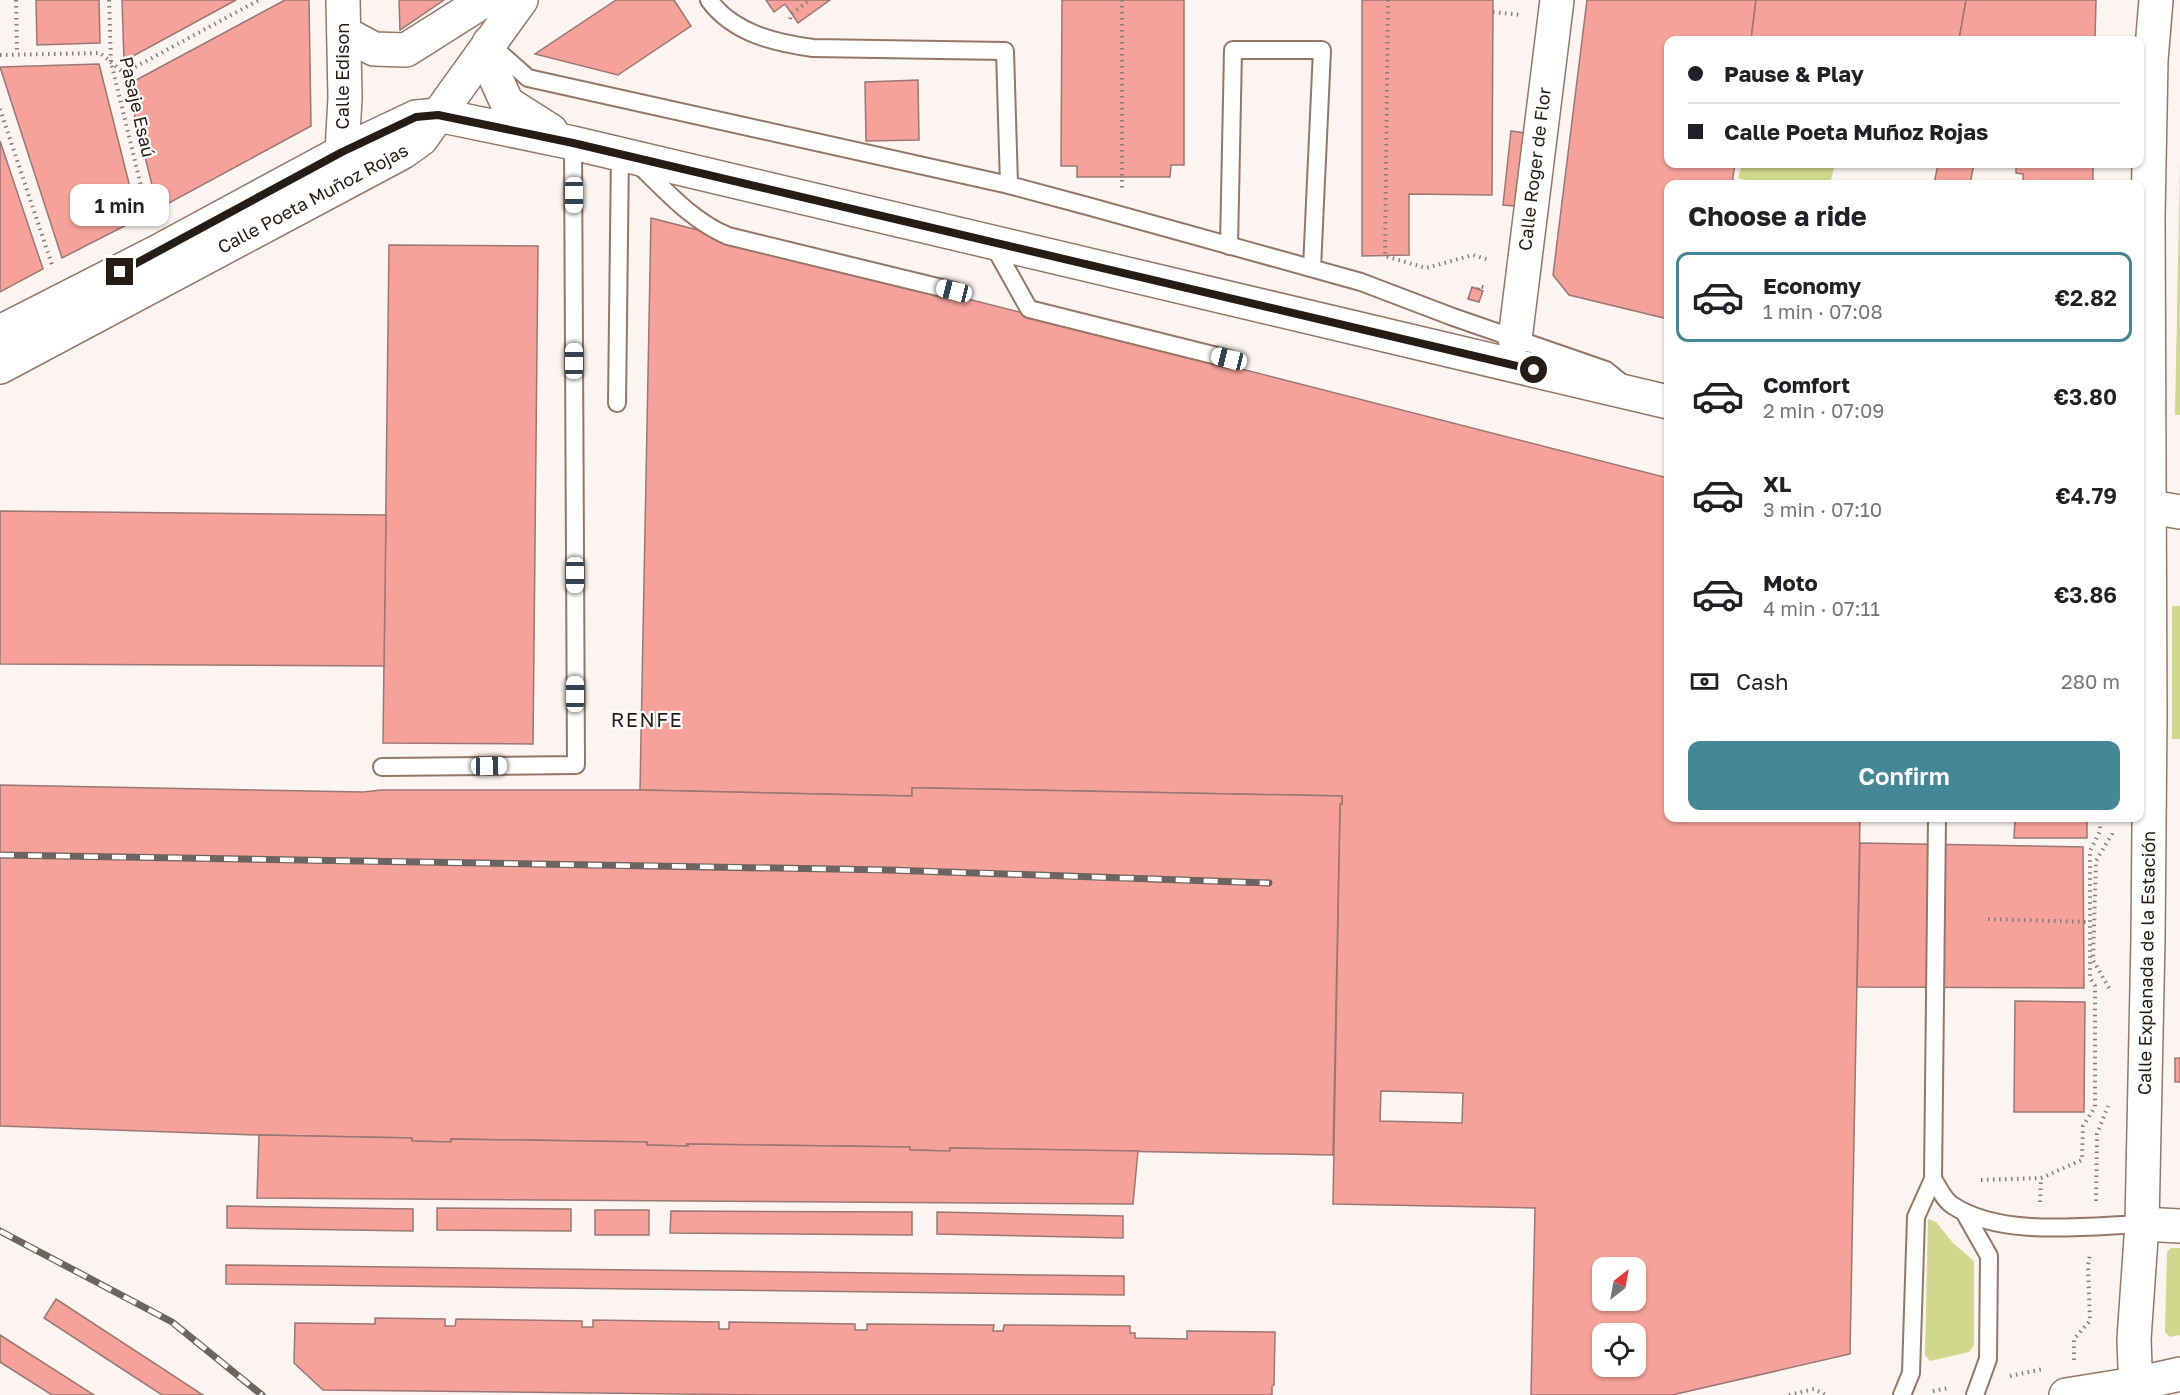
<!DOCTYPE html>
<meta charset="utf-8">
<style>
:root{--surface:#fff;--page:#f2f2f2;--text:#202124;--muted:#757577;--line:#e0e0e0;--accent:#448796}
body{margin:0;font-family:"Golos Text",sans-serif;background:var(--page);color:var(--text);height:100vh;display:flex;flex-direction:column;font-size:22px;white-space:nowrap}
*{box-sizing:border-box;margin:0}
p{font-size:20px;color:var(--muted)}
.icon{flex:none;width:33px;height:33px;fill:none;stroke:currentColor;stroke-width:2;stroke-linecap:round;stroke-linejoin:round}
.map{position:relative;flex:1;overflow:hidden}
.side{position:absolute;left:1664px;top:180px;width:480px;height:642px;display:flex;flex-direction:column;background:var(--surface);border-radius:12px;box-shadow:0 2px 4px #0004}
.side>*{flex:none}
.guide{position:absolute;left:1664px;top:36px;width:480px;height:132px;border-radius:12px;box-shadow:0 2px 4px #0004;display:grid;align-content:center;height:132px;padding:0 24px;background:var(--surface)}
.needle{width:39px;rotate:31deg}
.controls{position:absolute;left:1592px;top:1257px;display:grid;gap:12px}
.controls a{display:grid;place-items:center;width:54px;height:54px;border-radius:12px;background:var(--surface);box-shadow:0 2px 4px #0004;font-size:30px}
.end{position:absolute;width:27px;height:27px;margin:-14px;border:8px solid #271b15;background:#fff;box-shadow:0 0 0 3px #fff}
.from{border-radius:50%}
.bubble{position:absolute;height:42px;border-radius:12px;background:var(--surface);box-shadow:0 2px 4px #0004;font-size:20px;font-weight:600;line-height:42px;text-align:center}
.car{position:absolute;width:18px;height:36px;margin:-18px -9px;border-radius:8px;box-shadow:0 0 4px 2px #0007;background:linear-gradient(#fff 24%,#345 0 40%,#fff 0 76%,#345 0 86%,#fff 0)}
.guide b{display:flex;align-items:center;gap:21px;height:57px;font-size:22px}
.guide b+b{border-top:2px solid var(--line)}
.guide i{width:15px;height:15px;background:var(--text)}
ul{padding:0;list-style:none}
li{display:flex;align-items:center;gap:18px;height:90px;margin:0 12px 9px;padding:0 12px;border:3px solid transparent;border-radius:12px}
li div{flex:1}
li b{display:block;font-size:22px}
li em{font-style:normal;font-weight:600}
li.selected{border-color:var(--accent)}
li>.icon{width:54px;height:54px;stroke-width:1.5}
h2{padding:0 24px;font-size:27px;line-height:72px}
.pay{display:flex;align-items:center;gap:15px;height:66px;padding:0 24px;font-size:22px}
.pay p{margin-inline-start:auto}
.primary-button{display:flex;gap:12px;margin-top:auto;padding:12px 24px}
.primary-button a{flex:1;height:69px;border-radius:12px;background:var(--accent);color:#fff;font-size:24px;font-weight:600;line-height:69px;text-align:center}
.map>svg:first-child{display:block}
</style>
<div class="map">
<svg width="2180" height="1395" viewBox="0 0 2180 1395">
<rect width="100%" height="100%" fill="#fbf4f0"/>
<g fill="#cfd88d">
<polygon points="2180,162 2180,415 2175,415"/>
<polygon points="1742,164 1835,164 1830,184 1762,184 1738,178"/>
<rect x="2172" y="606" width="8" height="133"/>
<polygon points="1928,1219 1936,1222 1953,1243 1974,1261 1974,1345 1969,1352 1930,1361 1925,1355"/>
<polygon points="2171,1248 2180,1248 2180,1335 2170,1337 2165,1332 2167,1252"/>
</g>
<g fill="#f6a29b" stroke="#9a7773" stroke-width="1.5" fill-rule="evenodd">
<polygon points="36,0 99,0 100,43 37,45"/>
<polygon points="122,0 236,0 124,61"/>
<polygon points="285,0 309,0 311,126 158,209 127,85"/>
<polygon points="399,0 444,0 400,30"/>
<polygon points="616,0 674,0 691,26 618,75 535,54"/>
<polygon points="766,0 830,0 798,23 785,4 774,12"/>
<polygon points="1062,0 1184,0 1184,165 1171,165 1170,177 1077,177 1077,166 1061,166"/>
<polygon points="1362,0 1493,0 1492,195 1409,194 1409,255 1362,256"/>
<polygon points="1587,0 1756,0 1751,40 1668,40 1668,164 1735,164 1732,184 1668,184 1668,319 1569,295 1553,275"/>
<polygon points="1756,0 1966,0 1959,40 1751,40"/>
<polygon points="1966,0 2096,0 2095,40 1959,40"/>
<polygon points="99,64 138,219 62,258 0,67"/>
<polygon points="918,80 919,140 866,141 865,82"/>
<polygon points="1511,131 1534,134 1527,207 1503,205"/>
<polygon points="0,141 43,269 0,292"/>
<polygon points="1938,164 1974,164 1970,184 1934,184"/>
<polygon points="2016,164 2093,164 2093,184 2023,184 2023,174 2016,173"/>
<path d="M 651,218 L 1668,478 L 1668,818 L 1860,818 L 1850,1354 L 1672,1395 L 1531,1395 L 1535,1208 L 1333,1204 L 1340,804 L 1342,804 L 1342,796 L 928,788 L 912,788 L 912,796 L 640,790 ZM 1381,1091 L 1463,1093 L 1462,1123 L 1380,1121 ZM 1602,1268 L 1635,1268 L 1635,1300 L 1602,1300 ZM 1602,1334 L 1635,1334 L 1635,1366 L 1602,1366 Z"/>
<polygon points="389,245 538,246 533,744 383,743"/>
<polygon points="1472,287 1483,291 1479,302 1468,299"/>
<polygon points="0,511 386,515 384,666 0,664"/>
<polygon points="0,785 363,792 381,790 640,790 912,796 912,788 928,788 1342,796 1342,804 1340,804 1333,1155 950,1148 950,1151 910,1150 910,1147 687,1144 688,1146 647,1145 647,1142 451,1139 451,1142 412,1141 412,1138 259,1135 0,1126"/>
<polygon points="2015,818 2087,818 2087,838 2014,838"/>
<polygon points="1860,843 2083,847 2084,988 1857,987"/>
<polygon points="2015,1001 2085,1002 2084,1112 2014,1112"/>
<rect x="2175" y="1058" width="5" height="24"/>
<polygon points="259,1135 412,1138 412,1141 451,1142 451,1139 647,1142 647,1145 688,1146 687,1144 910,1147 910,1150 950,1151 950,1148 1138,1151 1133,1204 257,1198"/>
<polygon points="227,1206 413,1209 413,1231 227,1228"/>
<polygon points="437,1208 571,1209 571,1231 437,1230"/>
<rect x="595" y="1210" width="54" height="25"/>
<polygon points="671,1211 912,1212 912,1235 670,1233"/>
<polygon points="937,1212 1123,1216 1123,1238 937,1234"/>
<polygon points="226,1265 1124,1276 1124,1295 226,1284"/>
<polygon points="56,1299 203,1395 162,1395 44,1318"/>
<polygon points="375,1318 445,1319 445,1326 455,1326 456,1319 582,1321 582,1327 593,1327 593,1320 719,1322 719,1329 729,1329 729,1322 855,1324 855,1330 867,1330 867,1324 994,1325 993,1331 1003,1331 1004,1325 1130,1326 1130,1333 1135,1333 1135,1338 1187,1339 1187,1331 1275,1332 1274,1385 1272,1386 1272,1395 773,1395 323,1390 294,1363 295,1323 375,1324"/>
<polygon points="0,1335 94,1395 52,1395 0,1362"/>
</g>
<g fill="none" stroke-linecap="round" stroke-linejoin="round">
<defs>
<g id="lane">
<path d="M 709,0 C 733,33 775,43 813,48 L 1005,51 L 1009,185"/>
<polyline points="493,47 528,78 1009,185 1091,207 1361,282 1453,317 1606,370 1622,383"/>
<path d="M 637,163 C 665,190 692,221 728,236 L 954,291"/>
<polyline points="991,241 1029,309 1229,359"/>
<polyline points="1229,246 1233,50 1322,50 1312,268"/>
<polyline points="617,403 620,154"/>
<polyline points="382,767 576,765 573,143"/>
<path d="M 1933,1179 C 1939,1188 1944,1200 1952,1205 C 2001,1238 2086,1226 2142,1224"/>
<polyline points="1964,1212 1989,1256 1988,1359 1975,1395"/>
<polyline points="1902,1395 1911,1373 1916,1217 1933,1179 1937,818"/>
</g>
<g id="street">
<polyline points="344,33 374,49 406,50 485,0"/>
<polyline points="489,43 493,72 507,103 551,131"/>
<polyline points="438,115 573,143 1668,402"/>
<polyline points="342,152 345,98 343,0"/>
<polyline points="1515,339 1557,0"/>
<polyline points="2139,505 2180,512"/>
</g>
<g id="secondary">
<polyline points="0,332 157,252 342,152 416,117 438,115"/>
<polyline points="0,367 403,152 421,139 521,0"/>
<polyline points="2135,1384 2180,1374"/>
</g>
<g id="primary">
<polyline points="2142,1224 2180,1226"/>
<polyline points="2066,1395 2135,1384"/>
<polyline points="2136,1395 2134,1339 2142,1224 2148,939 2150,717 2148,216 2151,60 2156,0"/>
</g>
</defs>
<use href="#lane" stroke="#957766" stroke-width="20"/>
<use href="#street" stroke="#957766" stroke-width="36"/>
<use href="#secondary" stroke="#957766" stroke-width="36"/>
<use href="#primary" stroke="#957766" stroke-width="36"/>
<g stroke="#887e79" stroke-width="4" stroke-dasharray="1.5 4.5" stroke-linecap="butt">
<polyline points="16,0 17,54"/>
<polyline points="109,0 111,62 149,219"/>
<polyline points="1122,0 1122,188"/>
<polyline points="1388,0 1385,256 1426,268 1473,255 1489,260"/>
<polyline points="1493,12 1522,15"/>
<polyline points="790,19 791,14 810,0"/>
<polyline points="0,55 100,53 124,73 259,0"/>
<polyline points="0,109 53,268"/>
<polyline points="1478,289 1479,286 1486,288"/>
<polyline points="1988,919 2089,922"/>
<polyline points="2109,988 2093,960 2096,861 2112,834 2112,830"/>
<polyline points="1981,1180 2041,1178 2082,1160 2083,1126 2095,1107 2095,986 2090,978 2090,851 2100,831 2100,818"/>
<polyline points="2096,1201 2097,1134 2108,1106"/>
<polyline points="2040,1202 2041,1178"/>
<polyline points="2074,1360 2074,1339 2090,1321 2088,1266 2090,1254"/>
<polyline points="2010,1376 2043,1369"/>
<polyline points="1933,1391 1949,1388"/>
<polyline points="1789,1395 1814,1389 1826,1395"/>
</g>
<use href="#lane" stroke="#fff" stroke-width="16"/>
<use href="#street" stroke="#fff" stroke-width="33"/>
<use href="#secondary" stroke="#fff" stroke-width="33"/>
<use href="#primary" stroke="#fff" stroke-width="33"/>
<defs>
<g id="rail">
<polyline points="0,855 889,870 1269,883"/>
<polyline points="0,1231 172,1322 262,1395"/>
</g>
</defs>
<use href="#rail" stroke="#6e645f" stroke-width="7"/>
<use href="#rail" stroke="#fff" stroke-width="4.5" stroke-dasharray="14" stroke-linecap="butt"/>
</g>
<g fill="none" stroke-linecap="round" stroke-linejoin="round">
<polyline stroke="#271b15" stroke-width="8" points="120,272 342,152 416,117 438,115 573,143 1534,370"/>
</g>
<g text-anchor="middle" stroke-width="4.5" stroke-linejoin="round" paint-order="stroke">
<g font-size="18" fill="#271b15" stroke="#fff">
<text transform="translate(343 76) rotate(-90)" y="6">Calle Edison</text>
<text transform="translate(137 107) rotate(77)" y="6">Pasaje Esaú</text>
<text transform="translate(1535 169) rotate(-83)" y="6">Calle Roger de Flor</text>
<text transform="translate(313 199) rotate(-28)" y="6">Calle Poeta Muñoz Rojas</text>
<text transform="translate(2147 963) rotate(-89)" y="6">Calle Explanada de la Estación</text>
</g>
<g font-size="20" letter-spacing="1.5" fill="#271b15" stroke="#fff">
<text x="647" y="727">RENFE</text>
</g>
</g>
</svg>
<div class="controls">
<a><svg class="needle" viewBox="-14 -14 28 28"><path d="M0-13l5 13h-10z" fill="#e53935"/><path d="M0 13l5-13h-10z" fill="#757577"/></svg></a>
<a><svg class="icon" aria-label="locate" viewBox="0 0 24 24"><circle cx="12" cy="12" r="6"/><path d="M12 2v4M12 18v4M2 12h4M18 12h4"/></svg></a>
</div>
<i class="end from" style="left:1534px;top:370px"></i>
<i class="end" style="left:120px;top:272px"></i>
<div class="bubble" style="left:70px;top:184px;width:99px">1 min</div>
<i class="car" style="left:574px;top:195px;rotate:180deg"></i>
<i class="car" style="left:954px;top:291px;rotate:284deg"></i>
<i class="car" style="left:1229px;top:359px;rotate:284deg"></i>
<i class="car" style="left:574px;top:361px;rotate:0deg"></i>
<i class="car" style="left:575px;top:575px;rotate:180deg"></i>
<i class="car" style="left:575px;top:694px;rotate:0deg"></i>
<i class="car" style="left:489px;top:766px;rotate:89deg"></i>
<div class="guide">
<b><i class="from"></i>Pause &amp; Play</b>
<b><i></i>Calle Poeta Muñoz Rojas</b>
</div>
<section class="side">
<h2>Choose a ride</h2>
<ul>
<li class="selected"><svg class="icon" aria-label="car" viewBox="0 0 24 24"><path d="M5 17H2v-5l4-1 3-4h7l3 4 3 1v5h-3M9 17h6M6 11h13"/><circle cx="7" cy="17" r="2"/><circle cx="17" cy="17" r="2"/></svg><div><b>Economy</b><p>1 min · 07:08</p></div><em>€2.82</em></li>
<li><svg class="icon" aria-label="car" viewBox="0 0 24 24"><path d="M5 17H2v-5l4-1 3-4h7l3 4 3 1v5h-3M9 17h6M6 11h13"/><circle cx="7" cy="17" r="2"/><circle cx="17" cy="17" r="2"/></svg><div><b>Comfort</b><p>2 min · 07:09</p></div><em>€3.80</em></li>
<li><svg class="icon" aria-label="car" viewBox="0 0 24 24"><path d="M5 17H2v-5l4-1 3-4h7l3 4 3 1v5h-3M9 17h6M6 11h13"/><circle cx="7" cy="17" r="2"/><circle cx="17" cy="17" r="2"/></svg><div><b>XL</b><p>3 min · 07:10</p></div><em>€4.79</em></li>
<li><svg class="icon" aria-label="car" viewBox="0 0 24 24"><path d="M5 17H2v-5l4-1 3-4h7l3 4 3 1v5h-3M9 17h6M6 11h13"/><circle cx="7" cy="17" r="2"/><circle cx="17" cy="17" r="2"/></svg><div><b>Moto</b><p>4 min · 07:11</p></div><em>€3.86</em></li>
</ul>
<div class="pay"><svg class="icon" aria-label="cash" viewBox="0 0 24 24"><path d="M3 7h18v10H3z"/><circle cx="12" cy="12" r="2"/></svg>Cash<p>280 m</p></div>
<div class="primary-button"><a>Confirm</a></div>
</section>
</div>
